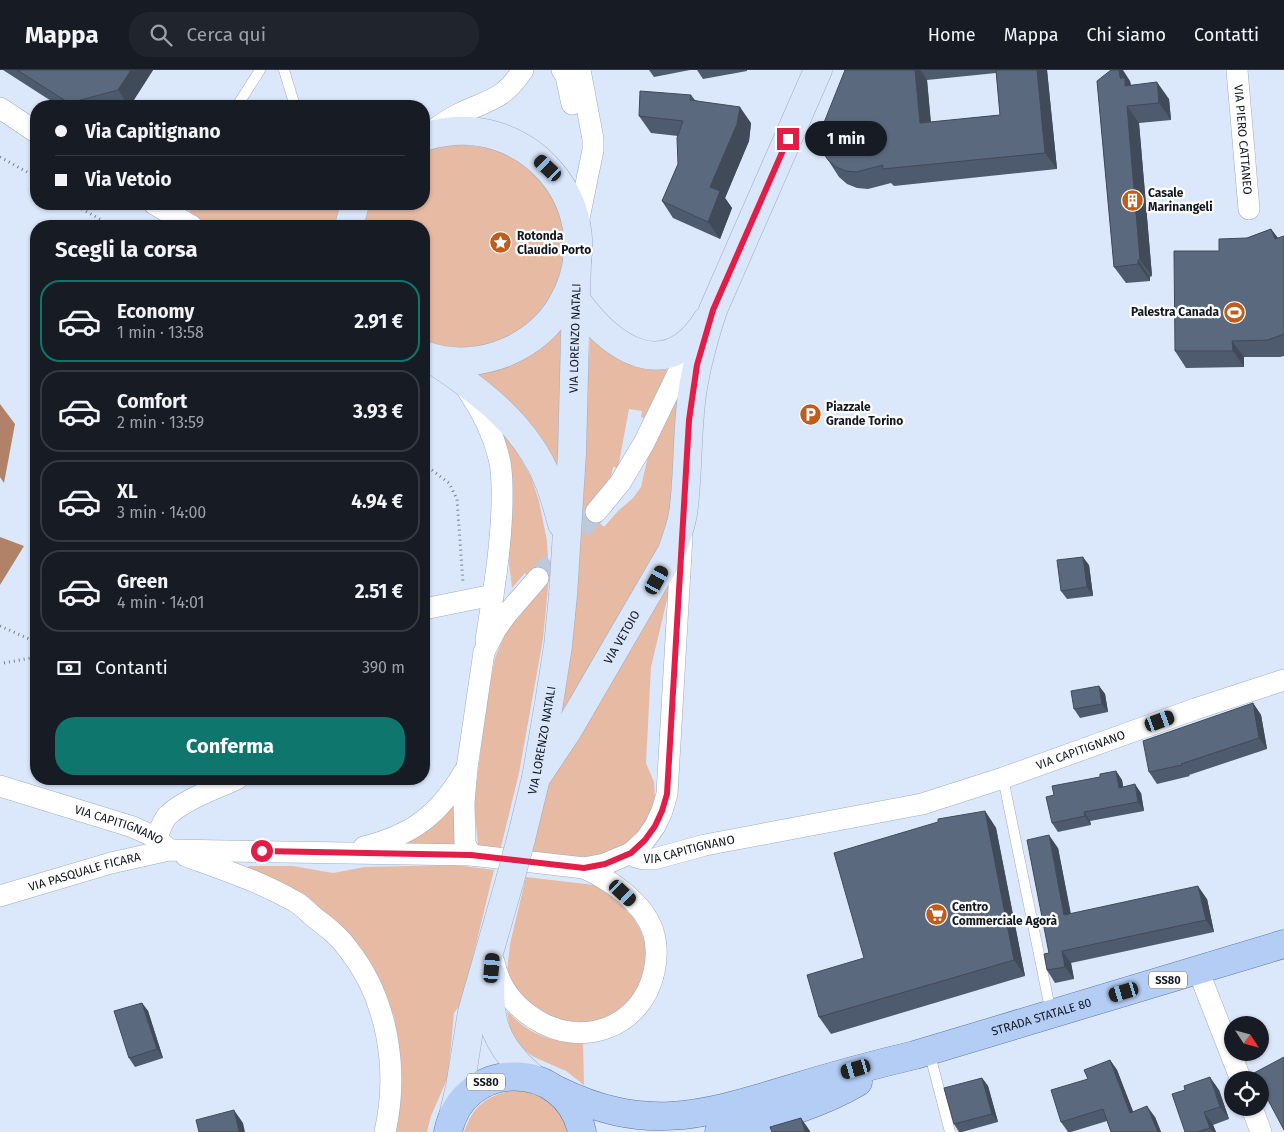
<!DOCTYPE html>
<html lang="it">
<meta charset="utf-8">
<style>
:root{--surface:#171b24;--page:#20242c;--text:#f1f3f6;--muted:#9ea1a6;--line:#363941;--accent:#0f766e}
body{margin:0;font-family:"Fira Sans",sans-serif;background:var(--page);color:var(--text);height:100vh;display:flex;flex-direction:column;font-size:19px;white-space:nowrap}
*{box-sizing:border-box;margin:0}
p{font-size:16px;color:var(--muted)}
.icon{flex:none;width:28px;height:28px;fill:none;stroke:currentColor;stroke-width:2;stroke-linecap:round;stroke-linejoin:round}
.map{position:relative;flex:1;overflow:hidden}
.details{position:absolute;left:30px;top:150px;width:400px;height:565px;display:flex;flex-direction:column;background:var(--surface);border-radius:20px;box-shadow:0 1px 4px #0004}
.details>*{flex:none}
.guide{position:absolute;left:30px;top:30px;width:400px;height:110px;border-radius:20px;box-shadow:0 1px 4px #0004;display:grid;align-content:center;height:110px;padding:0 25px;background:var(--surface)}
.needle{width:32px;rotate:126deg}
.fabs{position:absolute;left:1224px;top:946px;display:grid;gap:10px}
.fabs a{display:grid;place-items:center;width:45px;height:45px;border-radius:50%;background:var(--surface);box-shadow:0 1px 4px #0004;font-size:25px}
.end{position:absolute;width:22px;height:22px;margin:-11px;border:6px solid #e11d48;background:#fff;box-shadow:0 0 0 2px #fff}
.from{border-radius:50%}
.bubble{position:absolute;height:35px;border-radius:18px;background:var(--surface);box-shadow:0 1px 4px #0004;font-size:16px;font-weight:700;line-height:35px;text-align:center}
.car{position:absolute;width:15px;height:30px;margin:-15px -8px;border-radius:6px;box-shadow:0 0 4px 1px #0007;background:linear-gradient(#222 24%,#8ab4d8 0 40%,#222 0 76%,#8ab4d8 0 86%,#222 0)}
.guide b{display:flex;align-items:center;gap:18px;height:48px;font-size:19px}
.guide b+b{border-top:1px solid var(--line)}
.guide i{width:12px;height:12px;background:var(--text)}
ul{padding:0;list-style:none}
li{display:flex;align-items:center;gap:15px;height:82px;margin:0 10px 8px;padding:0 15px;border:2px solid var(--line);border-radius:20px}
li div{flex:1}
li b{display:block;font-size:19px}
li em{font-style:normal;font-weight:700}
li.active{border-color:var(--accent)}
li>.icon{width:45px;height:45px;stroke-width:1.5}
h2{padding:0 25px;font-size:22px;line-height:60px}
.pay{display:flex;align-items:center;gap:12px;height:55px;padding:0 25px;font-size:19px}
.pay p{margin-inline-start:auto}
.cta{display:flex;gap:10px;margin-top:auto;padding:10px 25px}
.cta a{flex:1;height:58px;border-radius:20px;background:var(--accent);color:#fff;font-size:20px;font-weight:700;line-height:58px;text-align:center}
header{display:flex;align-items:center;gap:30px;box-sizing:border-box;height:70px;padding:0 25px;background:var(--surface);border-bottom:1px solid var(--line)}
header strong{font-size:24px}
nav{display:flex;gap:28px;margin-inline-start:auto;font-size:18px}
.search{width:350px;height:45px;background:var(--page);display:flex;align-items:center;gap:12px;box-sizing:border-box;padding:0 18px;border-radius:20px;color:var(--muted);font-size:19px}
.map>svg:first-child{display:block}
</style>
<header>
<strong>Mappa</strong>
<div class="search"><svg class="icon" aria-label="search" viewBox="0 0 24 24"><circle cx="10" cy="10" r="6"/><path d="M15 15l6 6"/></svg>Cerca qui</div>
<nav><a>Home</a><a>Mappa</a><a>Chi siamo</a><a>Contatti</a></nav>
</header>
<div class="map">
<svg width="1284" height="1062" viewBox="0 0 1284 1062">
<rect width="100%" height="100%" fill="#dbe8fc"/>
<g fill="#e7baa3">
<polygon points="443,72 510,81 545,109 565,150 566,195 548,237 514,267 471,280 424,273 424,156 359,156 366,134 424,134 424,78"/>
<path d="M 189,134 L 343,134 L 337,156 L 207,156 C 197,151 188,146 189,134 Z"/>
<polygon points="561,255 558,413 462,303"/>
<polygon points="590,268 666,298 667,301 644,348 641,347 642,341 629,339 618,398 613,397 610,412 587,441 604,457 618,441 633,428 641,417 651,373 680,313 673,452 557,658 568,596 577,525"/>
<polygon points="492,353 513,375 531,407 539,431 547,471 549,507 543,569 519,703 500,781 478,775 474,733 488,623 495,588 505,564 517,547 541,521 525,503 512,518"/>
<polygon points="672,495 671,513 651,597 646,693 654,712 655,727 651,741 642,759 625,777 587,790 530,783 549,706"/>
<polygon points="454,733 456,771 454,776 393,778"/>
<polygon points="456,795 494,800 462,932 454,943 448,1007 431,1046 427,1062 394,1062 401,1020 394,946 378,912 246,799 249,796 293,796 333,803 365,797"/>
<polygon points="526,807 594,815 602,818 620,833 632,846 640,859 646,875 646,896 640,923 623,942 596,954 553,952 515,926 507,902 510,874"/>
<path d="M 507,941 C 529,965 551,972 583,973 L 584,1015 L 566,1001 L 534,987 L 521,978 L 511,965 Z"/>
<path d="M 516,1020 C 548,1025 556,1033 569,1062 L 464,1062 C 473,1035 489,1024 516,1020 Z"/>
</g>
<g fill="#b18268">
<polygon points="0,334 15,354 4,413 0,407"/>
<polygon points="0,467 24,476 0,515"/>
</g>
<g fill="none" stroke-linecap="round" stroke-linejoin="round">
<polyline stroke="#bdc9db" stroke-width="21" stroke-dasharray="21 11" stroke-linecap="butt" points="538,508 596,442"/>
<defs>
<g id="lane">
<polyline points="284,0 295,36"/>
<polyline points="237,36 260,0"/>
<polyline points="1003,708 1051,943"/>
<polyline points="929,981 950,1062"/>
</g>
<g id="street">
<polyline points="562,0 566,6 572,34"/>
<path id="s1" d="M 1237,0 L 1249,139"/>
<polyline points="0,38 36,62"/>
<path d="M 426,66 C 436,58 447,50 459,44 C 490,29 502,31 523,0"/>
<polyline points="154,134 192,156"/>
<polyline points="577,158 593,80 593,69 580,0"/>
<path d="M 467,319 C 482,341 493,363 499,388 C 503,403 502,419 502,434 C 501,480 493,525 486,570"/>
<polyline points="596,442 620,413 644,373 696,266"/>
<polyline points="424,539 493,525"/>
<path id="s2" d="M 0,716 L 133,757 L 157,768 L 169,780"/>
<path d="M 157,768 C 160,760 162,752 167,746 C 185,729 215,719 237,709"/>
<path d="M 364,777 C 412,765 439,745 464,702"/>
<path id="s3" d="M 631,783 L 636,787 L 643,789 L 654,789 L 705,775 L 922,734 L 1003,708 L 1195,639 L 1284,610"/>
<polyline points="471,785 465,774 464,733 467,698 484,582 496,559 506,545 538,508"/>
<path d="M 186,786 C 222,799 261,812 294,831 C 302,835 308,842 315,848 C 327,857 339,866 348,879 C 388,929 399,1000 385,1062"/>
<path id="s4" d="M 0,826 L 111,793 L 169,780 L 471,785 L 584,798 L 605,794 L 631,783 L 645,770 L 655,756 L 662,741 L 667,724 L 682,466"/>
<path d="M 494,892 C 499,916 514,936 535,949 C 581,979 642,958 654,902 C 657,889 657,874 653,861 C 643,832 610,810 584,798"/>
<polyline points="1198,900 1241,1010"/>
<polyline points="1252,1038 1261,1062"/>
</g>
<g id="secondary">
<path d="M 424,67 C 526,34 616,140 562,234 C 550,255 531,271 509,281 C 483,293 451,295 424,285"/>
<polyline points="349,156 355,134"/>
<path d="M 577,231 C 612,279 666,316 707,250"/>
<path d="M 433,290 C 480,321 527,356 548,410 C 554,424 558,439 562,454"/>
<path id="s5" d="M 536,708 L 568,660 L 672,481 C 677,466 683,452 684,436 C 688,402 687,368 691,333 C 694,302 703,271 713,240 L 818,0"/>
<path id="s6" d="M 521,769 L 536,708 L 549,633 L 558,576 L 563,525 L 572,383 L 577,190"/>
<path d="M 491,904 C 487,951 496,977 533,1008"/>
<polyline points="453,1046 460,1017 472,942 510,810"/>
</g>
<g id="primary">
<path id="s7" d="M 557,1020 C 643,1062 698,1047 787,1020 C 829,1007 872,995 915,985 L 1284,874"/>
<path d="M 448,1062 C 463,988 566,988 582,1062"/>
<path d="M 719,1062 C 766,1049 816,1037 858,1012"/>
</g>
</defs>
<use href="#lane" stroke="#9dacc4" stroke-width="11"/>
<use href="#street" stroke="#9dacc4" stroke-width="22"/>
<use href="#secondary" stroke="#9dacc4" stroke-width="29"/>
<use href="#primary" stroke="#5b78a6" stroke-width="29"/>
<g stroke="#757e8d" stroke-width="3" stroke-dasharray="1 4" stroke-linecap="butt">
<polyline points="0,87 36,107"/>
<polyline points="73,134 112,156"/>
<polyline points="424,394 449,413 457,429 463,513"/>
<polyline points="0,556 36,572"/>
<polyline points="4,593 36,587"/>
</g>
<use href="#lane" stroke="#fff" stroke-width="10"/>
<use href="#street" stroke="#fff" stroke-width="21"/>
<use href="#secondary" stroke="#dae6fa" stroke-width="28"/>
<use href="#primary" stroke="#b4cdf5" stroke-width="28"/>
<defs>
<polyline id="secondary-bridge" points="510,810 521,769"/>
</defs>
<use href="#secondary-bridge" stroke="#9dacc4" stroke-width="29" stroke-linecap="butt"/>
<use href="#secondary-bridge" stroke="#dae6fa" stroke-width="28"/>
</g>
<g fill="#4e5a6d" fill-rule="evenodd">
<polygon points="3,0 153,0 130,36 59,36"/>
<polygon points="649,0 690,0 654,7"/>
<polygon points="697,0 747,0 747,1 703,9"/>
<path d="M 845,0 L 1047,0 L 1057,99 L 894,116 L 891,113 L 868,119 L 857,118 L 847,114 L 839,107 L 828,90 ZM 996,3 L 1000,45 L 931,52 L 927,10 Z"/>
<polygon points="1097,11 1130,11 1131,15 1169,29 1171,50 1139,53 1152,206 1150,207 1150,211 1126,213 1114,197"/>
<polygon points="691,25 695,30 751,53 749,71 725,128 732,138 720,169 673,148 662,131 678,94 678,66 651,63 639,46"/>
<polygon points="1271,159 1278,168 1284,166 1284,286 1280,287 1244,287 1244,297 1186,298 1175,281 1219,181 1247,168"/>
<polygon points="1089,495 1093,526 1067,529 1061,521"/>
<polygon points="1099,616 1105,624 1108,642 1080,648 1074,639"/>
<polygon points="1253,633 1261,645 1267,679 1189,705 1190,706 1157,714 1149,702"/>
<polygon points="1116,701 1122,710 1123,717 1141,723 1144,741 1090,751 1091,755 1058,762 1052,753 1054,725"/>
<polygon points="985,741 996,758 1025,906 831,964 819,947 864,888"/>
<polygon points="1058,778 1071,844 1207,829 1214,862 1071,893 1074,909 1055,913 1047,900 1049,883"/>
<polygon points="142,933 148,941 163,988 135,997 129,988"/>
<polygon points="1110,990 1117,1000 1133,1042 1155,1047 1161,1062 1111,1062 1107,1051 1071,1062 1068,1062 1061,1052 1088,1009"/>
<polygon points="982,1008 988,1016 998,1052 962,1062 959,1062 954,1054"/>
<polygon points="1219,1020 1229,1049 1213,1055 1216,1062 1185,1062"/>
</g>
<g fill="#404a59">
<polygon points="131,0 153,0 130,36 129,36 118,20"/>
<polygon points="915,0 920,0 927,10 932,69 920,53"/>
<polygon points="1037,0 1047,0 1057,99 1045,83"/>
<polygon points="1119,0 1123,0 1130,11 1132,25 1120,8"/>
<polygon points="1157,12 1169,29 1171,50 1159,33"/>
<polygon points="1127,36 1139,53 1152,206 1140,190"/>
<polygon points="740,37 751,53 749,71 725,128 732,138 720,169 708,152 710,117"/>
<polygon points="1271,159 1283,175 1275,169"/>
<polygon points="1138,190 1150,207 1150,211 1138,194"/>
<polygon points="1232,271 1244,287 1244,297 1233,281"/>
<polygon points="1083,487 1089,495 1093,526 1087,517"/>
<polygon points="1099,616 1105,624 1108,642 1102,634"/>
<polygon points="1253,633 1261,645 1267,679 1259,668"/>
<polygon points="1116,701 1122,710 1125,726 1119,718"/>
<polygon points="1135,714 1141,723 1144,741 1138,732"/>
<polygon points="985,741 996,758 1025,906 1014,890"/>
<polygon points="1084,742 1090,751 1091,755 1085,746"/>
<polygon points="1049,765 1058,778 1073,857 1064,845"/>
<polygon points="1198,816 1207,829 1214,862 1206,850"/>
<polygon points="1062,881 1071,893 1074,909 1065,897"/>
<polygon points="142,933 148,941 163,988 157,979"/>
<polygon points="1110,990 1117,1000 1138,1054 1130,1043"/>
<polygon points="1210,1007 1219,1020 1229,1049 1220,1037"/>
<polygon points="982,1008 988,1016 998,1052 992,1044"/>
<polygon points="1147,1036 1155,1047 1161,1062 1158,1062"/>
<polygon points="234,1040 243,1053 245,1062 239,1062"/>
<polygon points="1204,1042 1213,1055 1216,1062 1213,1062 1210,1058"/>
<polygon points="801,1048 810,1061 810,1062 805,1062"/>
</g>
<g fill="#5b697f" stroke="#404a59">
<polygon points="17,0 131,0 118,20 69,33"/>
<polygon points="845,0 915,0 920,53 1000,45 996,0 1037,0 1045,83 882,99 883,95 856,102 846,101 836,97 828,90 822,81 820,71 821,60"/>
<polygon points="1111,0 1119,0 1120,8 1125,8 1125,16 1157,12 1159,33 1127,36 1140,190 1138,190 1138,194 1114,197 1097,11"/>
<polygon points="640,21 691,25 690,30 740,37 737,54 710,117 720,121 708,152 662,131 678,94 677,68 683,51 639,46"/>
<polygon points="1271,159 1275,169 1284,166 1284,264 1268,270 1232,271 1233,281 1175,281 1174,181 1219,181 1219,169 1247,168"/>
<polygon points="1083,487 1087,517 1061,521 1057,490"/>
<polygon points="1099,616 1102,634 1074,639 1071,621"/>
<polygon points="1253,633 1259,668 1181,694 1182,695 1149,702 1143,671"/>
<polygon points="1116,701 1119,718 1135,714 1138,732 1084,742 1085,746 1052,753 1046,727 1054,725 1052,716 1100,707 1100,704"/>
<polygon points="985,741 1014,890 819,947 807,905 864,888 834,783 938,752 938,749"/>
<polygon points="1049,765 1064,845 1198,816 1206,850 1062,881 1065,897 1047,900 1044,884 1049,883 1027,770"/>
<polygon points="142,933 157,979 129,988 114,941"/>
<polygon points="1284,987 1284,1060 1260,1015 1260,1010 1257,1010 1254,1003"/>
<polygon points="1110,990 1130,1043 1147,1036 1158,1062 1111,1062 1103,1039 1061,1052 1051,1020 1088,1009 1084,1000"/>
<polygon points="1210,1007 1220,1037 1204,1042 1210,1058 1197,1062 1185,1062 1172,1024 1185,1020 1184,1016"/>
<polygon points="982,1008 992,1044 954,1054 944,1018"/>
<polygon points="234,1040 239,1062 199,1062 196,1050"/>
<polygon points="801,1048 805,1062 772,1062 770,1057"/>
</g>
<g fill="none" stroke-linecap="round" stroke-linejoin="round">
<polyline stroke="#e11d48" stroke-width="6" points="262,781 471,785 584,798 605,794 631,783 645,770 655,756 662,741 667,724 689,350 697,295 713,240 788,69"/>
</g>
<defs>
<symbol id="building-disc" viewBox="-11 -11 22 22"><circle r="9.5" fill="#be5d1c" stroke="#fff"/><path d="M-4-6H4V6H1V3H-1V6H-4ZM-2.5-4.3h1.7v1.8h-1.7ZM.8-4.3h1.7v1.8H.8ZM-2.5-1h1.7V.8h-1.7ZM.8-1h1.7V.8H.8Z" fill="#fff"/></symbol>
<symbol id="sight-disc" viewBox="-11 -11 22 22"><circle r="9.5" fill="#be5d1c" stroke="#fff"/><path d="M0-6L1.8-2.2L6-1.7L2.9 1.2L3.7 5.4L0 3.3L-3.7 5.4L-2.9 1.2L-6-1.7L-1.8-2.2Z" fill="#fff"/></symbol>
<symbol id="stadium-disc" viewBox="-11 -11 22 22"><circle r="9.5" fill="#be5d1c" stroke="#fff"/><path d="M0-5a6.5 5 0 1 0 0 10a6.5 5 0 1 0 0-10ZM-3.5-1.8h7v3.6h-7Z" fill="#fff"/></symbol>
<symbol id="parking-disc" viewBox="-11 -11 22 22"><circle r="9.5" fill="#be5d1c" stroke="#fff"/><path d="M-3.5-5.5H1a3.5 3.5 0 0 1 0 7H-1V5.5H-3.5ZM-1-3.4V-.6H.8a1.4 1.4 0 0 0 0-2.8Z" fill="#fff"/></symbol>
<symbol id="supermarket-disc" viewBox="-11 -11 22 22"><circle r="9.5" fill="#be5d1c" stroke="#fff"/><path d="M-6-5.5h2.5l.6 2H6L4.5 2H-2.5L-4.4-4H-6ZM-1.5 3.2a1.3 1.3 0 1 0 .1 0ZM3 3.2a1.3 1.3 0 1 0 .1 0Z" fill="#fff"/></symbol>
</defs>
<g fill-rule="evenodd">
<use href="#building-disc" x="1120" y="118" width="25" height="25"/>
<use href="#sight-disc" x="488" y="160" width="25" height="25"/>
<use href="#stadium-disc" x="1222" y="230" width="25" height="25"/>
<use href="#parking-disc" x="798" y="332" width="25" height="25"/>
<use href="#supermarket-disc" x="924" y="832" width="25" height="25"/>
</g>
<g text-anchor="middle" stroke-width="4.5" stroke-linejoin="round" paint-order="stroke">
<g fill="#fff" stroke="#595d64" stroke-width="1">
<rect x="1149" y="901.5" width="38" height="17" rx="4"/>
<rect x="467" y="1003.5" width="38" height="17" rx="4"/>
</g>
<g font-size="11" font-weight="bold" fill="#121821">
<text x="1168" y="914">SS80</text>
<text x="486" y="1016">SS80</text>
</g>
<g font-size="12" fill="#121821" stroke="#fff">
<text dy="4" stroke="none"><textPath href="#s1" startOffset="70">VIA PIERO CATTANEO</textPath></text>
<text dy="4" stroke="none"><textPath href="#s6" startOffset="505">VIA LORENZO NATALI</textPath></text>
<text dy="4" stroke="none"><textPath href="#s5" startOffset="165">VIA VETOIO</textPath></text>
<text dy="4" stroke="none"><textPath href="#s6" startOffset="101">VIA LORENZO NATALI</textPath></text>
<text dy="4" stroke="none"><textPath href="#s3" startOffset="466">VIA CAPITIGNANO</textPath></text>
<text dy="4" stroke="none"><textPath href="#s2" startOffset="125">VIA CAPITIGNANO</textPath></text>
<text dy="4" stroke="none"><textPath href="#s3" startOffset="61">VIA CAPITIGNANO</textPath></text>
<text dy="4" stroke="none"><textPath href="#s4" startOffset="88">VIA PASQUALE FICARA</textPath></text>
<text dy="4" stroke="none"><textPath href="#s7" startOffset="502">STRADA STATALE 80</textPath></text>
</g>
<g font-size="12" font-weight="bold" fill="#121821" stroke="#fff" text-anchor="start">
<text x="1148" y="127">Casale<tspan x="1148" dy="14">Marinangeli</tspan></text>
<text x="517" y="170">Rotonda<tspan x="517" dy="14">Claudio Porto</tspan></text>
<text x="1219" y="246" text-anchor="end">Palestra Canada</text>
<text x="826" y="341">Piazzale<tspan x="826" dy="14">Grande Torino</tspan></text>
<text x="952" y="841">Centro<tspan x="952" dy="14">Commerciale Agorà</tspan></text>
</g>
</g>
</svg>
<div class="fabs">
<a><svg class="needle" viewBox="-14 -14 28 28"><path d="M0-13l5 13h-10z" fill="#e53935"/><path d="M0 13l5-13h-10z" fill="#9ea1a6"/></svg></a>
<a><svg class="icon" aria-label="locate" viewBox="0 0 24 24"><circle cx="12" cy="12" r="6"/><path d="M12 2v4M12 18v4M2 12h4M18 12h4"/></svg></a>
</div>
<i class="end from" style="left:262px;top:781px"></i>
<i class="end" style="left:788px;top:69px"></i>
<div class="bubble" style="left:805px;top:51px;width:82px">1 min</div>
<i class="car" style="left:548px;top:98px;rotate:313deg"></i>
<i class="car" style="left:657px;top:510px;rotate:29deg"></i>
<i class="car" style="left:1160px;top:651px;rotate:70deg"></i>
<i class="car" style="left:623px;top:823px;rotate:133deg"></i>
<i class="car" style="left:492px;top:898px;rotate:5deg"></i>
<i class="car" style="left:1124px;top:922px;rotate:253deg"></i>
<i class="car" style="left:856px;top:999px;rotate:254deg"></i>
<div class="guide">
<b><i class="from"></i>Via Capitignano</b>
<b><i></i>Via Vetoio</b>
</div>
<section class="details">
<h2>Scegli la corsa</h2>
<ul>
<li class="active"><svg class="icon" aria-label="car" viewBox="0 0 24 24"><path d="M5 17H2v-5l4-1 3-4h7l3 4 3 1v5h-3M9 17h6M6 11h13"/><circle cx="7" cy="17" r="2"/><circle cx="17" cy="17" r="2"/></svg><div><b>Economy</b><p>1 min · 13:58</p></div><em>2.91 €</em></li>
<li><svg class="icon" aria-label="car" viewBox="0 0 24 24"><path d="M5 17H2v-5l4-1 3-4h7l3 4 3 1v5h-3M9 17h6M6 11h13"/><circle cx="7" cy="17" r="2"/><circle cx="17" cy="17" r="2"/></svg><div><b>Comfort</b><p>2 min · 13:59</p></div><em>3.93 €</em></li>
<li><svg class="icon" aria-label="car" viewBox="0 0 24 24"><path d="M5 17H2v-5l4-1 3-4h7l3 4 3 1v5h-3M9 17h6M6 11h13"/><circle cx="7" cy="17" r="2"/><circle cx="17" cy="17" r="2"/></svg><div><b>XL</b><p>3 min · 14:00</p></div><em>4.94 €</em></li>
<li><svg class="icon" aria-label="car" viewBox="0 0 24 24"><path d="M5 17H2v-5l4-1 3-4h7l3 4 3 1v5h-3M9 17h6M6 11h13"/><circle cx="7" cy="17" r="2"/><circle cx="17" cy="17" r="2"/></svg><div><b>Green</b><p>4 min · 14:01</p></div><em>2.51 €</em></li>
</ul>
<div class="pay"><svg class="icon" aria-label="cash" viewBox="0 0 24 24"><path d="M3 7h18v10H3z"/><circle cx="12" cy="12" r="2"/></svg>Contanti<p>390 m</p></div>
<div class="cta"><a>Conferma</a></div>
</section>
</div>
